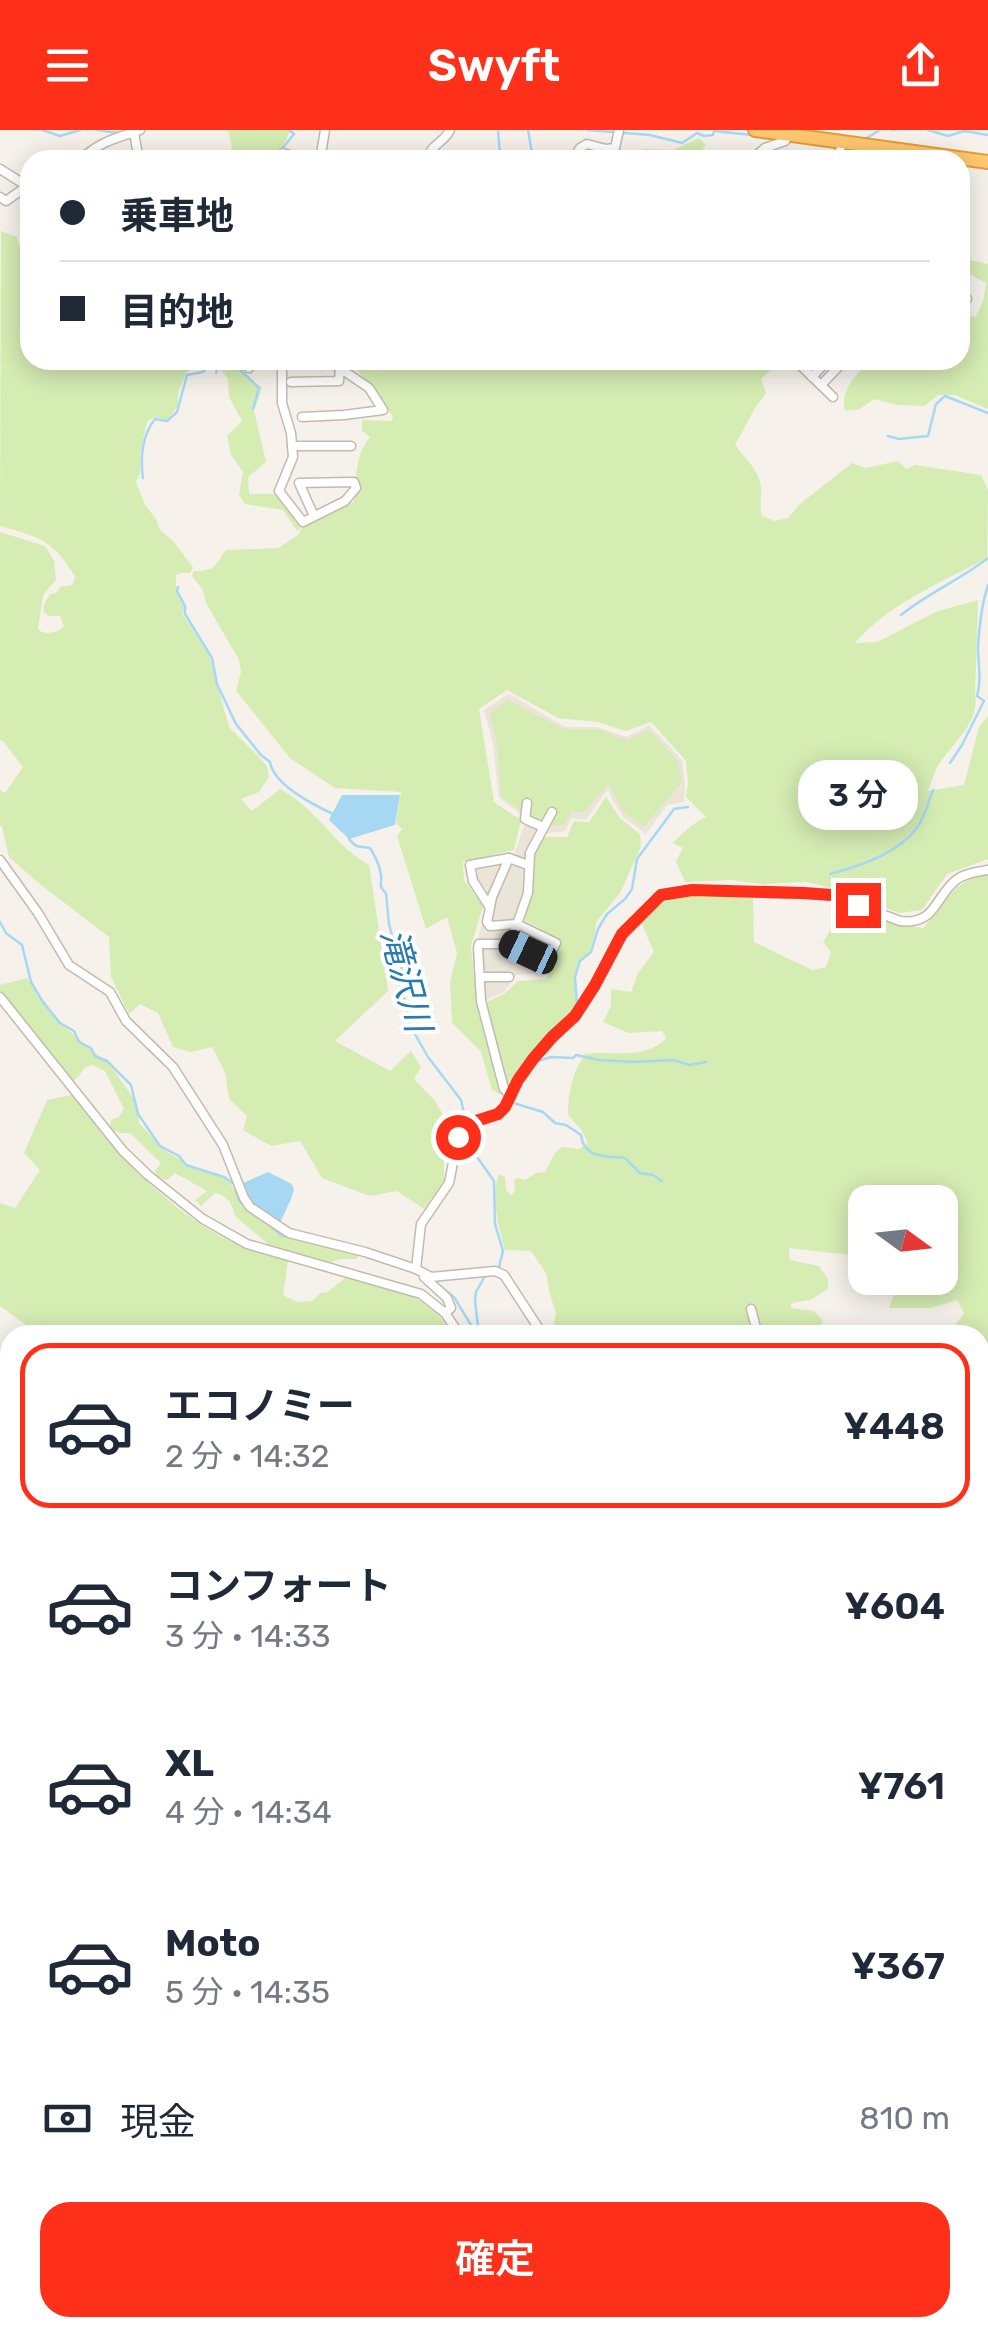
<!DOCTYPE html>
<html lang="ja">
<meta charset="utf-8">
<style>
:root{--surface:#fff;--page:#f2f2f3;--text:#1f2937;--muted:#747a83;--line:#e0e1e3;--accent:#ff301a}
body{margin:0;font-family:Rubik,"Noto Sans JP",sans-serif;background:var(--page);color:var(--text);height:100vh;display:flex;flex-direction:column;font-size:38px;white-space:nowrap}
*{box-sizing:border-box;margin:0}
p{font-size:32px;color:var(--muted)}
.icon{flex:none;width:55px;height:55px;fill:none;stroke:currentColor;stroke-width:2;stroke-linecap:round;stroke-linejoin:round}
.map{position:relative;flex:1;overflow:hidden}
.side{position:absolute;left:0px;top:1195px;width:990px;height:1012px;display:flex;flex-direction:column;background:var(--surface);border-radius:30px 30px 0 0;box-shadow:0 5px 25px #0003}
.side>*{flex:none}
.banner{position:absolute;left:20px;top:20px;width:950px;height:220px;border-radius:30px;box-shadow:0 5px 25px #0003;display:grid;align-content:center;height:220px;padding:0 40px;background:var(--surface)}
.needle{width:65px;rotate:105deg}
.fabs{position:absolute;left:848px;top:1055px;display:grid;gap:20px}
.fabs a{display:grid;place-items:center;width:110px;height:110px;border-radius:20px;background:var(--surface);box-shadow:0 5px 25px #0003;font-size:50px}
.end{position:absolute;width:45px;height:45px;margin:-22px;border:12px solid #ff301a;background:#fff;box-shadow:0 0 0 5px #fff}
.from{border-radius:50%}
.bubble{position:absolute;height:70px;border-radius:30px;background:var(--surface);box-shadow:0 5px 25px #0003;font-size:32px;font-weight:600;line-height:70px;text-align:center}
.car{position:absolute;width:30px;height:60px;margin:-30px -15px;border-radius:12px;box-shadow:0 0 8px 2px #0007;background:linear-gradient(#222 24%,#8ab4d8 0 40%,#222 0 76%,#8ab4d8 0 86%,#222 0)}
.banner b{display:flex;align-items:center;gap:35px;height:95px;font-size:38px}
.banner b+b{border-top:2px solid var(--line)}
.banner i{width:25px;height:25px;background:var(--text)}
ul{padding:18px 0 0;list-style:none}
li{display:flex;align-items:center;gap:30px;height:165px;margin:0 20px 15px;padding:0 20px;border:5px solid transparent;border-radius:30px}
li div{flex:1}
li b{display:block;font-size:38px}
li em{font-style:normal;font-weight:600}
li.active{border-color:var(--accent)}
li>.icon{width:90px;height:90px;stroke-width:1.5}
.pay{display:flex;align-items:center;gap:25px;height:110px;padding:0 40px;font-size:38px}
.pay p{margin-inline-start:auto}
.button{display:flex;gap:20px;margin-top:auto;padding:20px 40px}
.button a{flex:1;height:115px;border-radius:30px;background:var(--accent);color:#fff;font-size:40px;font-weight:600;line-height:115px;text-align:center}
header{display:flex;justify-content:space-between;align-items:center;height:130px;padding:0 40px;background:var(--accent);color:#fff;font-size:45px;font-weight:600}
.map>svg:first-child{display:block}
</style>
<header><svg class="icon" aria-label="menu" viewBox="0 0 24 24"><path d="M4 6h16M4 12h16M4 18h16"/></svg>Swyft<svg class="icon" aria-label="share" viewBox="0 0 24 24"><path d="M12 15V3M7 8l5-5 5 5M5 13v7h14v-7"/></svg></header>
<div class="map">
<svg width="988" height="2206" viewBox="0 0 988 2206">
<rect width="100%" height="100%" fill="#f6f2eb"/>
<polygon fill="#eae4d9" points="509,564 565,597 597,597 627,607 649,595 682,630 685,655 684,672 667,675 646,704 623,687 607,660 586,690 572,688 565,701 541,704 533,723 522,789 559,811 545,843 516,845 505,861 480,873 475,818 487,778 468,734 514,726 525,692 516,680 499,668 493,614 484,580"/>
<polygon fill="#f8e8d7" points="980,1707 988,1710 988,1885 980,1886"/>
<polygon fill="#e9e4e0" points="608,2198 775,2198 774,2206 607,2206"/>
<g fill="#d5ecb3">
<polygon points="228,0 290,0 285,13 272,30 228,30 232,16"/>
<polygon points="699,8 706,15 694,30 596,30 591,25 595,23 608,27 645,19 673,20"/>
<path d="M 1,101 L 17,107 L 21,122 L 30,115 L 30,230 L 201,230 L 186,243 L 178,263 L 178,276 L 167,290 L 156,287 L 147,291 L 140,324 L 140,344 L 136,352 L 145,375 L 156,389 L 160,400 L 172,410 L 193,437 L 190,443 L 181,443 L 176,445 L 176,461 L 184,477 L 183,485 L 209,525 L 229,597 L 257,625 L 267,636 L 269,647 L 259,662 L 241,669 L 252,681 L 280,659 C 318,679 333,715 369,735 L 388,861 L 335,911 L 390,941 L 411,921 L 421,937 L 414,949 L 435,971 L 449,995 L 444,1014 L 444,1051 L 424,1079 L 397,1061 L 370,1066 L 322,1048 L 300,1011 L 271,1016 L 243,1000 L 247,986 L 229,969 L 225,942 L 212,917 L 190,922 L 173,917 L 158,883 L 140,874 L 129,884 L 111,847 L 109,807 L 36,751 L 9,727 L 2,697 L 0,695 L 0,660 L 5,663 L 23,637 L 3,611 L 0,610 L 0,402 L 45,416 L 54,431 L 56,450 L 43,465 L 38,499 C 44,506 58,503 64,496 L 60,486 L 49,486 L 44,482 L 43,477 L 50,464 L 56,463 L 60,457 L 72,455 L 75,447 C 54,410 39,407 0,396 Z"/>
<path d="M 960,128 L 988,134 L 988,279 L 955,265 L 938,265 L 924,276 L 897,275 L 874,269 L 860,279 L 845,281 C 840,259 856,246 870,230 L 960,230 L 960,184 L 976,187 L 983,171 L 986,153 L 960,139 Z"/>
<polygon points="222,230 233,230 235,236 262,258 254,281 266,332 248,347 249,364 277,364 299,390 300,398 297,401 283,380 245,374 239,365 243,342 231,325 227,306 242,291 229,267 228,249 221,240"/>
<path d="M 360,230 L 782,230 L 761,249 L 766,263 L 755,278 L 735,315 C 745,329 761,341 761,359 C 762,370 759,375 762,386 L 775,391 L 788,388 L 800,374 L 852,333 L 866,338 L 898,331 L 906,339 L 915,335 L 981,345 L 988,360 L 987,428 C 942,452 888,474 855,513 L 877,512 L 938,481 L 978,470 L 975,564 C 980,591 956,610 942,630 C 935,639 932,651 928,661 L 964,655 L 979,597 L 988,586 L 988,729 L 947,744 L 922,780 L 899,783 L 840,760 L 806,752 L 761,754 L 732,750 L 685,752 L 676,731 L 683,718 L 672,713 L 692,695 L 706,687 L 686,667 L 688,653 L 686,631 L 651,592 L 626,601 L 597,592 L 558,588 L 507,560 L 479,579 L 494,672 L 521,690 L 514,720 L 463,732 L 464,750 L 483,776 L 471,816 L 477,877 L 500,964 L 492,960 L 481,922 L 452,893 L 450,851 L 457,823 L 447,787 L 426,799 L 397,706 L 402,699 L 396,693 L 401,662 L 335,658 L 290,628 L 236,561 L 241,542 L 239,530 L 206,473 L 203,460 L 192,446 L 194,441 C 216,441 214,436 226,420 L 278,418 L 298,405 L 303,396 L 354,372 C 356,350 355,325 370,307 L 362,301 L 362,290 L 391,291 L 393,287 L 379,266 L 358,241 Z"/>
<path d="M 508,570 L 563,599 L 598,599 L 627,611 L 648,600 L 677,630 L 682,652 L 644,697 L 625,683 L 608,654 L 583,683 L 571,682 L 565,694 C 540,700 521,681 501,666 L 497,611 L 489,584 Z"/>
<polygon points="606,667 620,688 640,704 641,717 620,763 596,792 595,803 590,821 580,830 575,846 577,873 571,884 546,907 507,959 487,872 505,863 518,851 546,849 555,830 560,810 525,790 531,762 531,733 542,707 567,707 574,691 589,692"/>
<path d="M 988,743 L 988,1395 L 980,1393 L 980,1205 L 939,1205 L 954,1197 L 964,1183 L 957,1170 L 931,1178 L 889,1178 C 897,1154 904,1157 927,1153 L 924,1148 L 940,1148 L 940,1072 L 865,1072 L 865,1143 L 859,1154 L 856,1152 L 850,1125 L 789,1118 L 790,1130 L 819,1136 L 828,1149 L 828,1159 L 810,1170 L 791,1173 L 791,1178 L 814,1181 L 823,1191 L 814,1205 L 545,1205 L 542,1201 L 553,1199 L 556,1183 L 550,1165 L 546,1143 L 531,1121 L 505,1120 C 498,1096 491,1068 499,1044 L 505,1047 L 506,1060 L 511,1066 L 515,1060 L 514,1050 L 518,1048 L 525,1050 L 536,1043 L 545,1042 L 555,1023 L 562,1017 L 579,1019 L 588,1013 L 581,999 L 568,985 C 568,962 572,944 585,924 C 613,920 645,931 666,908 L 662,901 L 628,903 L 603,892 L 611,876 L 611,859 L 631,862 L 638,843 L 654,822 L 642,794 C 647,788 653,781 658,776 C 677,761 729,765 753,767 L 754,812 L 812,840 L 826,837 L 831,822 L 823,812 L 842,781 L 841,773 L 896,794 L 923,798 C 950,770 948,754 988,743 Z"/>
<polygon points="27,848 60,893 111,936 132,966 137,975 139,993 164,1020 189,1035 218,1044 230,1053 239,1067 277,1103 354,1123 359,1125 357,1129 341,1129 328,1133 273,1118 236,1087 230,1072 222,1065 215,1063 201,1076 195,1070 207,1061 175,1043 167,1050 157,1046 155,1041 161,1033 130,1003 121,1003 110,999 111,990 119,987 124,979 105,941 93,935 84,938 79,946 73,951 0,860 0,855"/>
<path d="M 72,965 C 113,1019 167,1081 230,1111 C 249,1120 269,1126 288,1131 L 283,1165 L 297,1172 L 312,1171 L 320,1163 L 328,1162 L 346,1147 C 394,1159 425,1161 454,1205 L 35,1205 L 26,1195 L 0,1176 L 0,1073 L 15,1078 L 40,1040 L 24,1023 L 47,970 Z"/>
<polygon points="10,1747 10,1882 0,1885 0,1753"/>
<polygon points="988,2024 988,2206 982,2206 980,2197 980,2026"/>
<polygon points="10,2110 10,2198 220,2198 234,2206 0,2206 0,2124"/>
<polygon points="777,2198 912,2198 909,2206 775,2206"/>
</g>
<g fill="#a6d8f4">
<polygon points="342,665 400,665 395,695 349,709 329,690"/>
<polygon points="268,1042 292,1054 294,1060 291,1069 279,1095 250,1072 241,1054"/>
</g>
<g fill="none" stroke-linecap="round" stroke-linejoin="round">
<g stroke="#a6d8f4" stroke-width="2.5">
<polyline points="42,0 60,6 80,0"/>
<polyline points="97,0 118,3"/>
<polyline points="498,0 500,25 508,30"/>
<polyline points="528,0 532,23 529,30"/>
<polyline points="588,0 650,5 682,13 697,3 704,6 713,5 714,1 752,5"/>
<polyline points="892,0 895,0"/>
<polyline points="928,0 948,6 964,1 988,5"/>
<polyline points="865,9 880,0"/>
<polyline points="273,30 294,4 289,0"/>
<polyline points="230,230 259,258 253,279"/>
<polyline points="216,243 220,230"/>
<polyline points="888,306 899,309 928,306 936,274 945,266 988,283"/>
<path d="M 143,348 C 140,328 142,305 155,289 L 167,291 L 177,282 L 187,245 L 203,242 L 212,230"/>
<path d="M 178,457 L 177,461 L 185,476 L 185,484 L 212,528 L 217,554 L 236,594 L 261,625 L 270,632 C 274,655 312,674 333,684"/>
<path d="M 901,485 C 928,463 960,450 988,428"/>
<path d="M 950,633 L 962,615 L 984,571 L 977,566 C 982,550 978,534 978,518 C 979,499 982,473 988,455"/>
<path d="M 349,709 L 356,716 L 370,718 C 375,726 380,736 381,745 C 382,755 378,756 386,763 L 389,794 L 397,825 L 402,834 L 400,853 L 412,899 L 428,927 L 461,970 L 465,987 L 461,994 L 461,1001"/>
<path d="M 830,744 C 860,736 897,724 917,698 C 924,688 928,673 933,660"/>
<polyline points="0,792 6,803 22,815 31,852 43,872 60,893 74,901 79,912 91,918 95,926 107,931 131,955 138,984 160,1016 179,1026 186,1035 224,1047 234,1054 239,1070 248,1080"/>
<polyline points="577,875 575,847 580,831 591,822 598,799 607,784 625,769 632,759 637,729 674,679 688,677"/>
<polyline points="541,916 559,896"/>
<polyline points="532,933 551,927 573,928 576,925 599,930 634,932 674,930 689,935 706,932"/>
<path d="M 510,972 L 543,982 L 555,993 L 566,995 L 581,1005 C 584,1029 606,1026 625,1028 L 640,1043 L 653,1045 L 662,1051"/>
<polyline points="467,987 484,985"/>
<polyline points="462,1009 460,1017 464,1022 475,1024 494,1051 495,1094 503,1121 499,1137"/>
<polyline points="271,1096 281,1105 299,1109"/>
<polyline points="431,1149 454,1167 474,1200 477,1201"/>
<polyline points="479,1205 475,1171 476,1162 485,1146 496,1144"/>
<polyline points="0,1283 10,1287"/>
<polyline points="980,2000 988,1997"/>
<polyline points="0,2004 10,2004"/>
<polyline points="335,2198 345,2206"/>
<polyline points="957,2198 958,2206"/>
<polyline points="366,2206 369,2206"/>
<polyline points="914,2206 914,2198"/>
</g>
<polyline stroke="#a6d8f4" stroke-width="8" points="470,2206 471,2198"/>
<defs>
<g id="minor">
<polyline points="134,3 139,30"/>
<polyline points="283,23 307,30"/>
<path d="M 80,30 C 101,11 114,9 140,0"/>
<polyline points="320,30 325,0"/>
<path d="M 426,30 C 432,13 443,14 450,0"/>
<polyline points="573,30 580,18 587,14 606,19 615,18 619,0"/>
<polyline points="751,30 765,18 785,11 789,4"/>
<polyline points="838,30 842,12"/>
<polyline points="0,39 30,58"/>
<polyline points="0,67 6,71 27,56"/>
<polyline points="960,167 967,169"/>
<polyline points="246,230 249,238"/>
<polyline points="282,230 282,273 291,303 293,327 279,361 303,392 345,371 356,358 354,352 299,353 314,386"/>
<polyline points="795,230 833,267"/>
<polyline points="812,247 828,230"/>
<polyline points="291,252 339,251 340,237"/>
<polyline points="821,255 845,230"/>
<polyline points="302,287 344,285 383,280 369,258 328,230"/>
<polyline points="292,316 351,316"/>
<polyline points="527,673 525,689 543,697"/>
<polyline points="0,730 38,783 69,835 110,862 126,891 173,937 223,1015 244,1068 250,1077 289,1103 365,1122 416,1139 431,1147 495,1141 504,1145 543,1205"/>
<polyline points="489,776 473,751 470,735 509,728"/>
<polyline points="510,814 528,763 530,723 552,682"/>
<polyline points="480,847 509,847"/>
<polyline points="0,867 123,1021 148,1045 203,1089 247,1114 421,1164 445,1183 460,1205"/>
<polyline points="511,966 504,959 481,871 478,818 479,814 510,814 547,831 556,813 517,794 490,796 487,792 492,767 509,728 528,735"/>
<path d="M 416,1139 L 421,1094 L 449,1053 L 458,1007 L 473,992 L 498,984 L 505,977 L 518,950 L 533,929 L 575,885 L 595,855 L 621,804 L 661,765 L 692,760 L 832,765 L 900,791 C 936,795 934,768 956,750 C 965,743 977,742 988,740"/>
<polyline points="424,1147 447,1168 451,1178 445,1183"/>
<polyline points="751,1179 758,1205"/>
<polyline points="0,1307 10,1312"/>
<polyline points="980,1405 988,1405"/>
<polyline points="980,1539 988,1537"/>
<polyline points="980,1572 988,1577"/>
<polyline points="0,1699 10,1692"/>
<polyline points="980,1745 988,1747"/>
<polyline points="980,1787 988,1789"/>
<polyline points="980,1837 988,1839"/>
<polyline points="985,1942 988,1940"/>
<polyline points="0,2015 10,2020"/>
<polyline points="980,2025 988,2023"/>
<polyline points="980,2141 988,2144"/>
<polyline points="231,2198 242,2206"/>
<polyline points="496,2198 496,2206"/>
<polyline points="964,2198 967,2206"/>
<polyline points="715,2206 717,2198"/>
</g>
<polyline id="highway" points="755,0 988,32"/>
</defs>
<use href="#minor" stroke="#c3baad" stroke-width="11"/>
<use href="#highway" stroke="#e59c36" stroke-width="16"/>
<use href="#minor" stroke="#fff" stroke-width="8"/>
<use href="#highway" stroke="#ffc76e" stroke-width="12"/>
</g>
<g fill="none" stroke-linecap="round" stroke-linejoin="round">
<polyline stroke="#ff301a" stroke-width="12" points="458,1007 473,992 498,984 505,977 518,950 533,929 552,907 575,886 595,855 622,804 661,765 692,760 804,763 832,765 858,775"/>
</g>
<g text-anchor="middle" stroke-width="8" stroke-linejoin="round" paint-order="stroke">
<g font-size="35" font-style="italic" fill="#287bad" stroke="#fff">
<text transform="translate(406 850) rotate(75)" y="12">滝沢川</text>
</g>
</g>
</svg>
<div class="fabs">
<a><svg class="needle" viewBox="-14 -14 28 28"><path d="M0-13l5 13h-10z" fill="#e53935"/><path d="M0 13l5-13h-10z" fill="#747a83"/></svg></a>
</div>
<i class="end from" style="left:458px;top:1007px"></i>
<i class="end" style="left:858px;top:775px"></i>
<div class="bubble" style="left:798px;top:630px;width:120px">3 分</div>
<i class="car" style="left:528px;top:822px;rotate:295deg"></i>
<div class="banner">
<b><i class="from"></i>乗車地</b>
<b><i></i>目的地</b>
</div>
<section class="side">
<ul>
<li class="active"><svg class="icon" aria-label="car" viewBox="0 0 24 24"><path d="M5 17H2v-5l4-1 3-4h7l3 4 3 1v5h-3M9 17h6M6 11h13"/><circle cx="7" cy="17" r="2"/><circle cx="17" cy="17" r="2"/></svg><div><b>エコノミー</b><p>2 分 · 14:32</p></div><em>¥448</em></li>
<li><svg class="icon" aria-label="car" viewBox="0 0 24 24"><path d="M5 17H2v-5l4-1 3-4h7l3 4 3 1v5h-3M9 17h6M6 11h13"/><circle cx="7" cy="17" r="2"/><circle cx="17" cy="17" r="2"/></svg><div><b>コンフォート</b><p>3 分 · 14:33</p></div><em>¥604</em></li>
<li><svg class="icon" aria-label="car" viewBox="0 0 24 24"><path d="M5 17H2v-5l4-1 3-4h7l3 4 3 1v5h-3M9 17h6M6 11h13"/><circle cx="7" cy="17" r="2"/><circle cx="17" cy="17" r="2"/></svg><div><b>XL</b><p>4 分 · 14:34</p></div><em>¥761</em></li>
<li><svg class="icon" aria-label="car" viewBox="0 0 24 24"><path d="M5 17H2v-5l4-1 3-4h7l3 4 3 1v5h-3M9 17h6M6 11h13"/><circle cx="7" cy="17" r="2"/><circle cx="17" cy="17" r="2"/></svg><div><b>Moto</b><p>5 分 · 14:35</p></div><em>¥367</em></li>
</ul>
<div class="pay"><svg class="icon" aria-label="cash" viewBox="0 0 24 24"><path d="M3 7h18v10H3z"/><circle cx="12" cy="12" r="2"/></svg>現金<p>810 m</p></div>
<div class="button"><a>確定</a></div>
</section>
</div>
